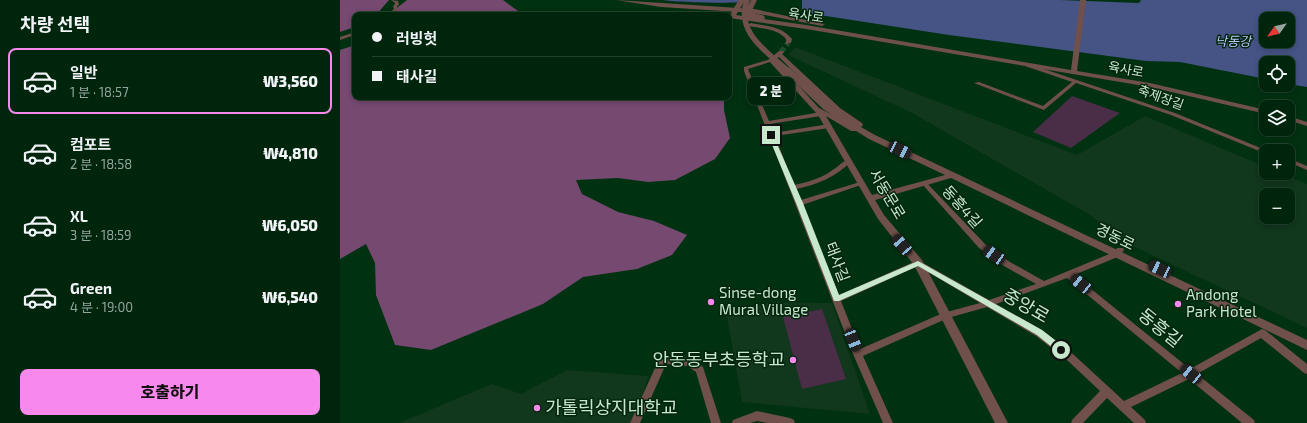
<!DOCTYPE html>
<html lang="ko">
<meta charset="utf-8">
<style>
:root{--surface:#00250d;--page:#0e311b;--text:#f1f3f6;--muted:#95a59d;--line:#22422e;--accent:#f788ec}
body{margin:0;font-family:"Exo 2","Noto Sans KR",sans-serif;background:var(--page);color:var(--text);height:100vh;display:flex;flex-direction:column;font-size:15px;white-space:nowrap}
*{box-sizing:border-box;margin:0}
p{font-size:13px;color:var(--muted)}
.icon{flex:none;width:22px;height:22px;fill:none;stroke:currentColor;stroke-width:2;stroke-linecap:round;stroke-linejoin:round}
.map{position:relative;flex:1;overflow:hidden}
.panel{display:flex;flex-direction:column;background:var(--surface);width:340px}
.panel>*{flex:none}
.top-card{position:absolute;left:12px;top:12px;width:380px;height:88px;border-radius:8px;box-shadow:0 2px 6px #0003,0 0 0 1px var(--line);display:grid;align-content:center;height:88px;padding:0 20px;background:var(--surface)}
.needle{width:26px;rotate:236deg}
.buttons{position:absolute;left:919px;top:12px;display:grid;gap:8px}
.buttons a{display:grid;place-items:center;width:36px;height:36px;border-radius:8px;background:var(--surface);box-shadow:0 2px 6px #0003,0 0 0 1px var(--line);font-size:20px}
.end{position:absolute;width:18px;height:18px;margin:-9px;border:5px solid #c8e8ce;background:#111;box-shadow:0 0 0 2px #111}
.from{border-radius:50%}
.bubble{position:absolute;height:28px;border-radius:8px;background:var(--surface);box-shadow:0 2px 6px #0003,0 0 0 1px var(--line);font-size:13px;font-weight:800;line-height:28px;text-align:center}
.car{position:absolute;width:12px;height:24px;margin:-12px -6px;border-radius:5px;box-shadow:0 0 3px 1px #0007;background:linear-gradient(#222 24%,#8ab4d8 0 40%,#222 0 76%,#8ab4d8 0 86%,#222 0)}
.top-card b{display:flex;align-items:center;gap:14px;height:38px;font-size:15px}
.top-card b+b{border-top:1px solid var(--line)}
.top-card i{width:10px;height:10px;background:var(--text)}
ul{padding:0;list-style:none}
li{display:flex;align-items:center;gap:12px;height:66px;margin:0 8px 6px;padding:0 12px;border:2px solid transparent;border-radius:8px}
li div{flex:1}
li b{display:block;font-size:15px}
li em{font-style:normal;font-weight:800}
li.active{border-color:var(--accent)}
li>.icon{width:36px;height:36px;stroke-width:1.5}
h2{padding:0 20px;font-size:18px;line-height:48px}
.button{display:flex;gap:8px;margin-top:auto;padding:8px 20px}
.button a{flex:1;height:46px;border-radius:8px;background:var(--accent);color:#111;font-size:16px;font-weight:800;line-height:46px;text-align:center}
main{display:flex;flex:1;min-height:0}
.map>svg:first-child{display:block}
</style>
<main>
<section class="panel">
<h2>차량 선택</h2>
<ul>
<li class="active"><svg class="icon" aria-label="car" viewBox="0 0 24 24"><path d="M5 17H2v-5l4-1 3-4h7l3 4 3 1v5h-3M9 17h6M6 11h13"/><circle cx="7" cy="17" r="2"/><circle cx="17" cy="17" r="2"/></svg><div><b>일반</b><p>1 분 · 18:57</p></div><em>₩3,560</em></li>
<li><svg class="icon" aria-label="car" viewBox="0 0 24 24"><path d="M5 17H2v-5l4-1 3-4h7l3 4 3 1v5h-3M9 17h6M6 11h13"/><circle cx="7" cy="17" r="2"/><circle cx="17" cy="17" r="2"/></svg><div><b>컴포트</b><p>2 분 · 18:58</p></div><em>₩4,810</em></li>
<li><svg class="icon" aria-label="car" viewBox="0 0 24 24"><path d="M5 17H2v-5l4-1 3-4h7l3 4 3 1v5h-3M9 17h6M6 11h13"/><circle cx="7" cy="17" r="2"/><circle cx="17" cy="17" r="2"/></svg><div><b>XL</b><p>3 분 · 18:59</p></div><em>₩6,050</em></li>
<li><svg class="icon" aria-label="car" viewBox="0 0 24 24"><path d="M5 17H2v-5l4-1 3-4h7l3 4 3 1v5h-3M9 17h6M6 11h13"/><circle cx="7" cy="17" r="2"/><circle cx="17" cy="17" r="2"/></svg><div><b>Green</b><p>4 분 · 19:00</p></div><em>₩6,540</em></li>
</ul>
<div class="button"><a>호출하기</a></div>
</section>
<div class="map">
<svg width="967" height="423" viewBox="0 0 967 423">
<rect width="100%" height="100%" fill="#003111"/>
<g fill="#11371d" fill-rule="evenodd">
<path d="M 455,47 L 737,155 L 805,116 L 926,167 L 926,173 L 941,173 L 967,184 L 967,328 L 786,243 L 750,215 L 572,113 L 448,55 ZM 926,195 L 948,195 L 948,217 L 926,217 Z"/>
<polygon points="430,302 492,303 530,414 402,402 387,317"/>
<polygon points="227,370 308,376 296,423 59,423 152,384 181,394"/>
</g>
<g fill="#4a2d47">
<polygon points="732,96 780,113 731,148 693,132"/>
<polygon points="482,309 506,379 462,389 443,317"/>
</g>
<g fill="#754970">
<polygon points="0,0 49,0 36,15 15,15 15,27 0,32"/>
<polygon points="67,0 163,0 178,11 232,13 239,15 54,15 58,7"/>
<polygon points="15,45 15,97 384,97 384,110 390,138 375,159 335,180 308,182 278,178 236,180 242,194 278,212 314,221 347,235 332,255 297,269 243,277 203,304 91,350 55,345 36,295 35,263 26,244 0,259 0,50"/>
</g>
<g fill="#455385" fill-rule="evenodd">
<path d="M 323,0 L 411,0 C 405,5 335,2 323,0 Z"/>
<path d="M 462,0 L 720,0 L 799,3 L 801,0 L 967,0 L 967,87 L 948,84 L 948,63 L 926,63 L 926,79 L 840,62 L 806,61 L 609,35 L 473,14 L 462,9 ZM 926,19 L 948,19 L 948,41 L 926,41 Z"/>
</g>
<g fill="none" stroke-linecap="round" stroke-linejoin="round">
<polyline stroke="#1e4c2d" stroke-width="5.5" stroke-dasharray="5.5 3" stroke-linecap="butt" points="441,52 448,43"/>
<g fill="#6f504a" fill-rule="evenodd">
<polygon points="51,0 58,1 59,5 57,6 58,9 51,15 47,15 54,9 53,6 55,4 55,3"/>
<polygon points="15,32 15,35 0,40 0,37"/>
<path d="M 431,59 L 433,59 L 433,61 L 408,69 L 419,96 C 428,92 450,82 459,87 L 456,89 L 442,90 L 420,100 L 429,121 L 481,112 L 484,114 L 481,116 L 430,124 L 433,133 L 489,124 L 492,126 L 489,128 L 435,136 L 454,185 C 469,182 482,178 494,169 C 499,166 504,159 510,160 L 511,161 C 497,177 476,185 456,189 L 461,200 L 520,182 L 522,181 L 525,183 L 524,184 L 462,205 L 499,295 L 578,260 L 649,300 L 696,284 L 664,266 L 639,248 L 582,184 L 581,183 L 584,181 L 586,182 L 645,244 L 670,262 L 704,281 L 774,252 L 777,248 L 783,248 L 784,250 L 780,256 L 734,275 L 850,369 L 922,329 L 925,330 L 967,364 L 967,374 L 964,373 L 921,338 L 857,374 L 914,420 L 915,423 L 902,423 L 849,379 L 791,407 L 805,420 L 806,423 L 794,423 L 767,398 L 743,423 L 731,423 L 732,420 L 760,391 L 728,361 L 696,336 L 647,307 L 608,318 L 523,356 L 553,423 L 543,423 L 513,354 L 404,71 L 404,67 ZM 578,266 L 640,303 L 603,313 L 520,349 L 501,301 ZM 727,278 L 842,373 L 784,401 L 734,355 L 702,330 L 656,304 Z"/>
<polygon points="685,64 689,64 835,113 928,151 926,151 926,154 924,153 831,115 736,83 704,110 634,83 639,82 703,106 732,82 685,66"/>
<polygon points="948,158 967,166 967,170 948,162"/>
<polygon points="323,356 349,358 363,367 381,423 371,423 356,372 347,366 326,364 300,423 290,423 320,357"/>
<polygon points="417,411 450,418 454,420 455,423 428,423 417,421 410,423 392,423 393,420"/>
</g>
<g fill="#6f504a" fill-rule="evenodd">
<polygon points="276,0 414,9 485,24 482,26 414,13 321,7"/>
<polygon points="740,0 746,0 737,71 810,83 926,110 926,114 810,87 466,29 389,18 389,15 387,15 389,14 466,25 731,70"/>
<path d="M 411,23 C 426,26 442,26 452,39 L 451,43 L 446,44 L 446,39 C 437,28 422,29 409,26 L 409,24 Z"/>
<path d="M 439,51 L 443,51 L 444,52 L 442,54 L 500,108 L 522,123 L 523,125 L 521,127 L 535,135 L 967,340 L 967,350 L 611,178 L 535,200 L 544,215 L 582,260 L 668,423 L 655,423 L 574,265 L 538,219 L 478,115 L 428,60 ZM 439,57 L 494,112 L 510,122 L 508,123 L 479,108 L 435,60 ZM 486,116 L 511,131 L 516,131 L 529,139 L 605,175 L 532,195 Z"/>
<polygon points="948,116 967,122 967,126 948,120"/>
</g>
<g stroke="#6f504a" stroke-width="5.5">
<path d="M 407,0 C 395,33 428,52 449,72"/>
<polyline points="414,0 407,14 422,18"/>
<polyline points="394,13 402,0"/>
</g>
<polyline stroke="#6f504a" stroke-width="7" points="448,71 485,106 511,124"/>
</g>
<polygon fill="#c8e8ce" points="431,133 433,135 463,203 499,295 578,261 702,330 724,347 724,352 718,352 697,335 578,266 499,301 494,301 456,203 428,135"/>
<g fill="#f788ec" stroke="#03250e" stroke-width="1.5">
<circle cx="371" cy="302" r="4"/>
<circle cx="838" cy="304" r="4"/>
<circle cx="453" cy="360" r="4"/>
<circle cx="197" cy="408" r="4"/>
</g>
<g text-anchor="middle" stroke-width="3" stroke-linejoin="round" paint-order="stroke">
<g font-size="13" fill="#c8e8ce" stroke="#03250e">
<text transform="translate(466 15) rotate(9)" y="5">육사로</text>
<text transform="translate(786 69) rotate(10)" y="5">육사로</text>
<text transform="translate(821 97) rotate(20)" y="5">축제장길</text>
</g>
<g font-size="13" font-style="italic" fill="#b7c6f5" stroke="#03250e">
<text x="893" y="46">낙동강</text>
</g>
<g font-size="15" fill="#c8e8ce" stroke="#03250e">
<text transform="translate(547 194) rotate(59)" y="5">서동문로</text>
<text transform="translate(622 207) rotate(48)" y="5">동흥4길</text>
<text transform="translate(775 237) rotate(26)" y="5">경동로</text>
<text transform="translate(497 262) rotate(69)" y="5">태사길</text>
</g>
<g font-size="15" fill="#c8e8ce" stroke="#03250e" text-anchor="start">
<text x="379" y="298">Sinse-dong<tspan x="379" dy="17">Mural Village</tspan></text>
<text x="846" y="300">Andong<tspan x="846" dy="17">Park Hotel</tspan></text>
</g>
<g font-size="18" fill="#c8e8ce" stroke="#03250e">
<text transform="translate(686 306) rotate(30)" y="6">중앙로</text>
<text transform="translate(820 328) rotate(39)" y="6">동흥길</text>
</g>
<g font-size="18" fill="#c8e8ce" stroke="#03250e" text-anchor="end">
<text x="445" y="366">안동동부초등학교</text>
<text x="205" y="414" text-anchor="start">가톨릭상지대학교</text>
</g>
</g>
</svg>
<div class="buttons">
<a><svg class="needle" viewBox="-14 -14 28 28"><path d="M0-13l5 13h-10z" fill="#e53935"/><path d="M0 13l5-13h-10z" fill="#95a59d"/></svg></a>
<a><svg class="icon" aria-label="locate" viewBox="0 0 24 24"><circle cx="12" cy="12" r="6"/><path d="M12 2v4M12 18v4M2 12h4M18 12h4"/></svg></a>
<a><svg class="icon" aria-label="layers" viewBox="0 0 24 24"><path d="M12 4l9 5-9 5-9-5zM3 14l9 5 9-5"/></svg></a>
<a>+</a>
<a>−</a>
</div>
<i class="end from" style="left:721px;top:350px"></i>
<i class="end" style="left:431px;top:135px"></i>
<div class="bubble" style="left:407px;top:77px;width:48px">2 분</div>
<i class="car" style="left:560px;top:150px;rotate:116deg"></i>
<i class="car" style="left:562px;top:245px;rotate:319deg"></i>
<i class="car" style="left:654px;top:255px;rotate:305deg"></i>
<i class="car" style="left:820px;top:269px;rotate:295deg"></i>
<i class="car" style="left:741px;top:284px;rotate:309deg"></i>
<i class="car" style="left:513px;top:340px;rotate:158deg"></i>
<i class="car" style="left:851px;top:374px;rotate:309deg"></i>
<div class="top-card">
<b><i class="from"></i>러빙헛</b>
<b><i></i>태사길</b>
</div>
</div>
</main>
